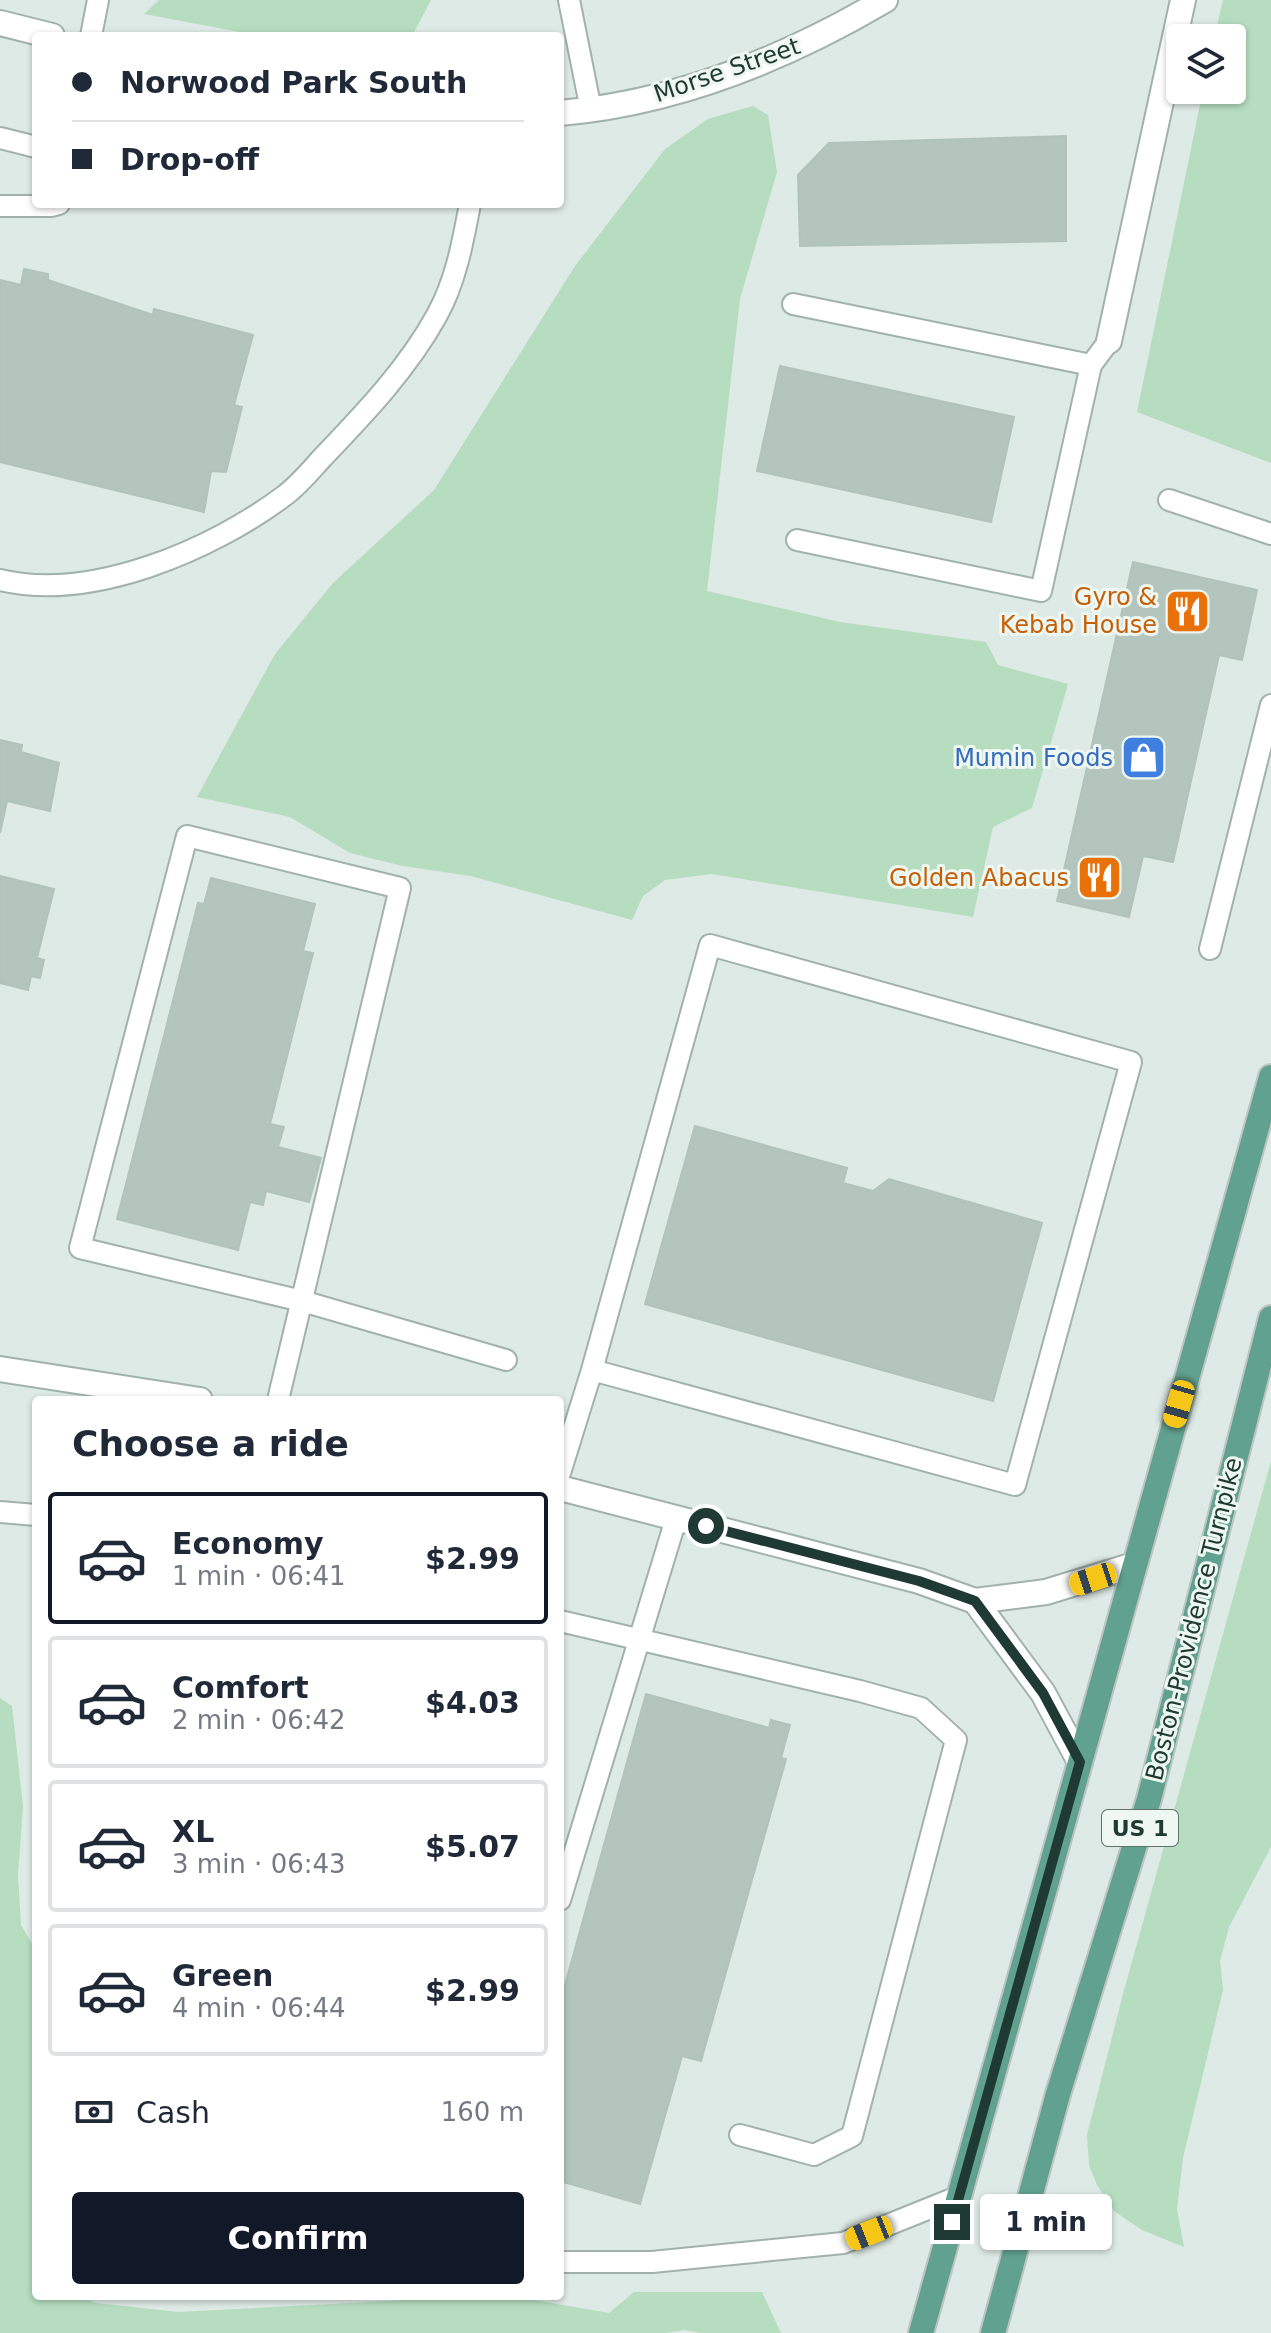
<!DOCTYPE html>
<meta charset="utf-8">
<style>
:root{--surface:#fff;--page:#f2f2f3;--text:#1f2937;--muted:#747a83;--line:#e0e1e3;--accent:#111827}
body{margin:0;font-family:"DejaVu Sans",sans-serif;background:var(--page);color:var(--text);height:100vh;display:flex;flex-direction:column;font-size:30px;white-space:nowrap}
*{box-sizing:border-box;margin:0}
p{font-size:26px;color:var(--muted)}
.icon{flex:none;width:44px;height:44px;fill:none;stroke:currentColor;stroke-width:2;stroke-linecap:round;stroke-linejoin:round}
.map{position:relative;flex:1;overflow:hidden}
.details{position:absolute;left:32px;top:1396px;width:532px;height:904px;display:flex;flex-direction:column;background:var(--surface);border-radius:8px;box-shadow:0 2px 6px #0004}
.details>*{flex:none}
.top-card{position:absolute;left:32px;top:32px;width:532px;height:176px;border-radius:8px;box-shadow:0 2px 6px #0004;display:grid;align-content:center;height:176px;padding:0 40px;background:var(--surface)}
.buttons{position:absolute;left:1166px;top:24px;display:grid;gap:16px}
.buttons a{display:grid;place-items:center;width:80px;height:80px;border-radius:8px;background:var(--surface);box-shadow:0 2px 6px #0004;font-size:40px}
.end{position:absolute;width:36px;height:36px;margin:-18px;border:10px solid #1f3a32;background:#fff;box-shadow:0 0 0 4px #fff}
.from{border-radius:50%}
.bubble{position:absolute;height:56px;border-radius:8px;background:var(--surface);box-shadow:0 2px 6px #0004;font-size:26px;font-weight:700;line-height:56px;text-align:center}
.car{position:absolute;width:24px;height:48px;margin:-24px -12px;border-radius:10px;box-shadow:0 0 6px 2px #0007;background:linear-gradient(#f5c518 24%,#345 0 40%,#f5c518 0 76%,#345 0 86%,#f5c518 0)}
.top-card b{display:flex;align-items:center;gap:28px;height:76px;font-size:30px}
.top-card b+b{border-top:2px solid var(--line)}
.top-card i{width:20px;height:20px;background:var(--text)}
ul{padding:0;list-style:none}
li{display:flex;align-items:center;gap:24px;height:132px;margin:0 16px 12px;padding:0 24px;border:4px solid var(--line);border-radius:8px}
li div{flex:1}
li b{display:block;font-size:30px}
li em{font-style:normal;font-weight:700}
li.selected{border-color:var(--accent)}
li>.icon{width:72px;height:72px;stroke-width:1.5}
h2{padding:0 40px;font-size:36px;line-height:96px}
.pay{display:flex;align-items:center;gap:20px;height:88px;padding:0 40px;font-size:30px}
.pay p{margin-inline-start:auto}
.primary-button{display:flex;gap:16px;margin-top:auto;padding:16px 40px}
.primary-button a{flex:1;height:92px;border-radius:8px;background:var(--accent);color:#fff;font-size:32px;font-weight:700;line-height:92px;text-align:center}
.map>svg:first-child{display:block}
</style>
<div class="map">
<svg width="1271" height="2333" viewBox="0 0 1271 2333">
<rect width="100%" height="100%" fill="#deeae5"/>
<g fill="#b6ddbf">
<polygon points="159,0 431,0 412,36 261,36 144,14"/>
<polygon points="1223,0 1271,0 1271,463 1137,412 1203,90 1232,90 1232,38 1214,38"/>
<polygon points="753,106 768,115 777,172 740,299 707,591 840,622 986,642 998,665 1068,684 1032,808 993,827 973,917 712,874 665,880 643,896 632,920 470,876 403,866 350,853 290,817 197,797 275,654 333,583 434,490 575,266 665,149 708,119"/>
<polygon points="1271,1461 1271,1847 1229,1927 1220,1961 1223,1990 1183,2158 1177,2209 1184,2247 1142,2230 1114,2211 1097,2185 1089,2165 1087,2135 1123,1994"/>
<polygon points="0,1698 12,1706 23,1807 18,1875 21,1925 36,1951 36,2296 80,2296 96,2303 178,2312 485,2296 534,2300 609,2313 634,2292 762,2292 781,2333 701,2333 684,2330 666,2333 0,2333"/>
</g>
<g fill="#b3c5bd" stroke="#b1c4bb" stroke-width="2">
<polygon points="1066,136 1066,241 800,246 798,175 829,143"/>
<polygon points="24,269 48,274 48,280 153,315 154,309 253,335 234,405 242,407 226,472 211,471 204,512 0,462 0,280 21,285"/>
<polygon points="780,366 1014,417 991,522 757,471"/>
<polygon points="1133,562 1257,590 1242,660 1219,655 1173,862 1143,856 1129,917 1057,901"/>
<polygon points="0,740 22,745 21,752 59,763 50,811 7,801 0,833"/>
<polygon points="0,876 54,889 37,958 44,960 40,978 31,976 28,990 0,983"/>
<polygon points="211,878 315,904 303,951 313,953 270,1124 284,1127 278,1147 321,1158 309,1202 266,1191 263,1205 250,1202 238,1250 117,1219 198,903 204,904"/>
<polygon points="695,1126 847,1168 843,1183 873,1191 889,1179 1042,1223 993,1401 645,1304"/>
<polygon points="646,1694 769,1728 771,1720 790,1725 781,1758 786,1759 701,2061 682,2056 640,2204 560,2181 560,2003"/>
</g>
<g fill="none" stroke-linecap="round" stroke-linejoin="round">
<defs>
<g id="service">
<polyline points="569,0 591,110"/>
<polyline points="91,36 98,0"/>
<polyline points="0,138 36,147"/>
<polyline points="0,206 52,206 59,204"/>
<polyline points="793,304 1091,365 1109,341"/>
<polyline points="1169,500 1271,534"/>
<polyline points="797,540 1041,591 1091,365"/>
<path d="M 0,580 C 91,602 212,550 284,496 C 299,485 311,470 323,457 C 365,413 408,368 437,315 C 456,281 463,241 470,204"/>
<polyline points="1210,949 1271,705"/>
<polyline points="278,1400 400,888 187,836 80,1248 302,1301 506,1360"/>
<polyline points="560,1473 592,1370 710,945 1131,1062 1015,1485 592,1370"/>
<polyline points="0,1512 36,1515"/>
<polyline points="560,1621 860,1691 921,1708 956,1740 852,2136 814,2155 740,2135"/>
<polyline points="560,1900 676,1519"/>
<polyline points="560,2262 652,2262 843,2243 960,2196"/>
</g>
<g id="minor">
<polyline points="1109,341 1183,0"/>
<polyline points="0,1369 200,1400"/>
<polyline points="560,1488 919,1581 975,1601 1046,1592 1134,1565"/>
<polyline points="975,1601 1043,1693 1080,1762"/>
</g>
<g id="tertiary">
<polyline points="0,23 52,36"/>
<path d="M 560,113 C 677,103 785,59 885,0"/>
</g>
<g id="primary">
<polyline points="921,2333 1271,1077"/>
<polyline points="993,2333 1058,2094 1149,1799 1271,1318"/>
</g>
</defs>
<use href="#service" stroke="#a1b2ac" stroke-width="24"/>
<use href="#minor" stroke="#a1b2ac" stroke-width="28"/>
<use href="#tertiary" stroke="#a1b2ac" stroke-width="28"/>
<use href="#primary" stroke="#bcc4c2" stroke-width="28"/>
<use href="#service" stroke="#fff" stroke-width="20"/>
<use href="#minor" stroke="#fff" stroke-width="24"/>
<use href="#tertiary" stroke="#fff" stroke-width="24"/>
<use href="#primary" stroke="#61a18f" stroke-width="24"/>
</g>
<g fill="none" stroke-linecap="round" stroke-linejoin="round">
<polyline stroke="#1f3a32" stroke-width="10" points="706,1526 919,1581 975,1601 1043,1693 1080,1762 952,2222"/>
</g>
<defs>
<symbol id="restaurant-square" viewBox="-11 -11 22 22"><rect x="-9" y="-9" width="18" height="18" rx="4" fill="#e8710a" stroke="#eef7f2"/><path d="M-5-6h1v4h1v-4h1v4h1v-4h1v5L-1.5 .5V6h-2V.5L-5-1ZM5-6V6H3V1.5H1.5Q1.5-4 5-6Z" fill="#fff"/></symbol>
<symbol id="shop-square" viewBox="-11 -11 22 22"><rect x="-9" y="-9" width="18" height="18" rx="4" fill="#3f7fe0" stroke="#eef7f2"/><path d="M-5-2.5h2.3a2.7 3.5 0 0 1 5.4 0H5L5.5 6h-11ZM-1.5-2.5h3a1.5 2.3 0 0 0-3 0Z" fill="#fff"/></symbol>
</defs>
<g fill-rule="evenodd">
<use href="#restaurant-square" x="1162" y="586" width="51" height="51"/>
<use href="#shop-square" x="1118" y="732" width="51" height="51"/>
<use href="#restaurant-square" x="1074" y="852" width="51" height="51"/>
</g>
<g text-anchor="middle" stroke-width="6" stroke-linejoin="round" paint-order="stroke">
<rect fill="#eef7f2" stroke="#5d736c" stroke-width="2" x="1102" y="1810" width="76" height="36" rx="6"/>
<g font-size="22" font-weight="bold" fill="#1f3a32">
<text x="1140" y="1836">US 1</text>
</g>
<g font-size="24" fill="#1f3a32" stroke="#eef7f2">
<text transform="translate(727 70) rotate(-19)" y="8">Morse Street</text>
<text transform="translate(1194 1619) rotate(-76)" y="8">Boston-Providence Turnpike</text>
</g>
<g font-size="24" fill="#c56008" stroke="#eef7f2" text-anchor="end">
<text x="1157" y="605">Gyro &amp;<tspan x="1157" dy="28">Kebab House</tspan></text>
<text x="1069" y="886">Golden Abacus</text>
</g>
<g font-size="24" fill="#366cbe" stroke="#eef7f2" text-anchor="end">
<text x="1113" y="766">Mumin Foods</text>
</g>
</g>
</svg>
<div class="buttons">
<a><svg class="icon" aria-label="layers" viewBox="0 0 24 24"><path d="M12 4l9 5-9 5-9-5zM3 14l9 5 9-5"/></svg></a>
</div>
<i class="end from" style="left:706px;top:1526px"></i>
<i class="end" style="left:952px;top:2222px"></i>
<div class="bubble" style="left:980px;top:2194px;width:132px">1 min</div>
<i class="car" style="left:1179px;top:1404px;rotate:196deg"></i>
<i class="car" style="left:1093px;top:1579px;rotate:252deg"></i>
<i class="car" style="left:869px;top:2233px;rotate:248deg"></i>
<div class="top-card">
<b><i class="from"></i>Norwood Park South</b>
<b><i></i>Drop-off</b>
</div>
<section class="details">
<h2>Choose a ride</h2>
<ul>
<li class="selected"><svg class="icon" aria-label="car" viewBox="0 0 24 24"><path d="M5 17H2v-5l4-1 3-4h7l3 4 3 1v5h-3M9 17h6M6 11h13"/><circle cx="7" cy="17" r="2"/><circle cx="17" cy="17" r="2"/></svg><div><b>Economy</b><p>1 min · 06:41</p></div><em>$2.99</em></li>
<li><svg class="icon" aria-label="car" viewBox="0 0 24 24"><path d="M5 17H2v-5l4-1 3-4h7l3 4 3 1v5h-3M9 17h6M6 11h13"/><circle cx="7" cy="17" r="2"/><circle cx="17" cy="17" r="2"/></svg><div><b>Comfort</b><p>2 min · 06:42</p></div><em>$4.03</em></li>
<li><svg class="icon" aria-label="car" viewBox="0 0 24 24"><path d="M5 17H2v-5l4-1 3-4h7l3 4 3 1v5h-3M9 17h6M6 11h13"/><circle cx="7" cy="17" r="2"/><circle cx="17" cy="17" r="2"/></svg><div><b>XL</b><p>3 min · 06:43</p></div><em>$5.07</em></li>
<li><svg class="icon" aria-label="car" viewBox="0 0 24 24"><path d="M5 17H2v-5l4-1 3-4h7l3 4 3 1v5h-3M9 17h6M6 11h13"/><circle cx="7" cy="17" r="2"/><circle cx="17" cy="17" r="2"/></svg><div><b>Green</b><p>4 min · 06:44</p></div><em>$2.99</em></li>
</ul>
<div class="pay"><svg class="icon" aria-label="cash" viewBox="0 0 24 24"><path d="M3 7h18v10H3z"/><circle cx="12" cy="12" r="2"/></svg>Cash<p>160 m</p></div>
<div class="primary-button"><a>Confirm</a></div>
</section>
</div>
